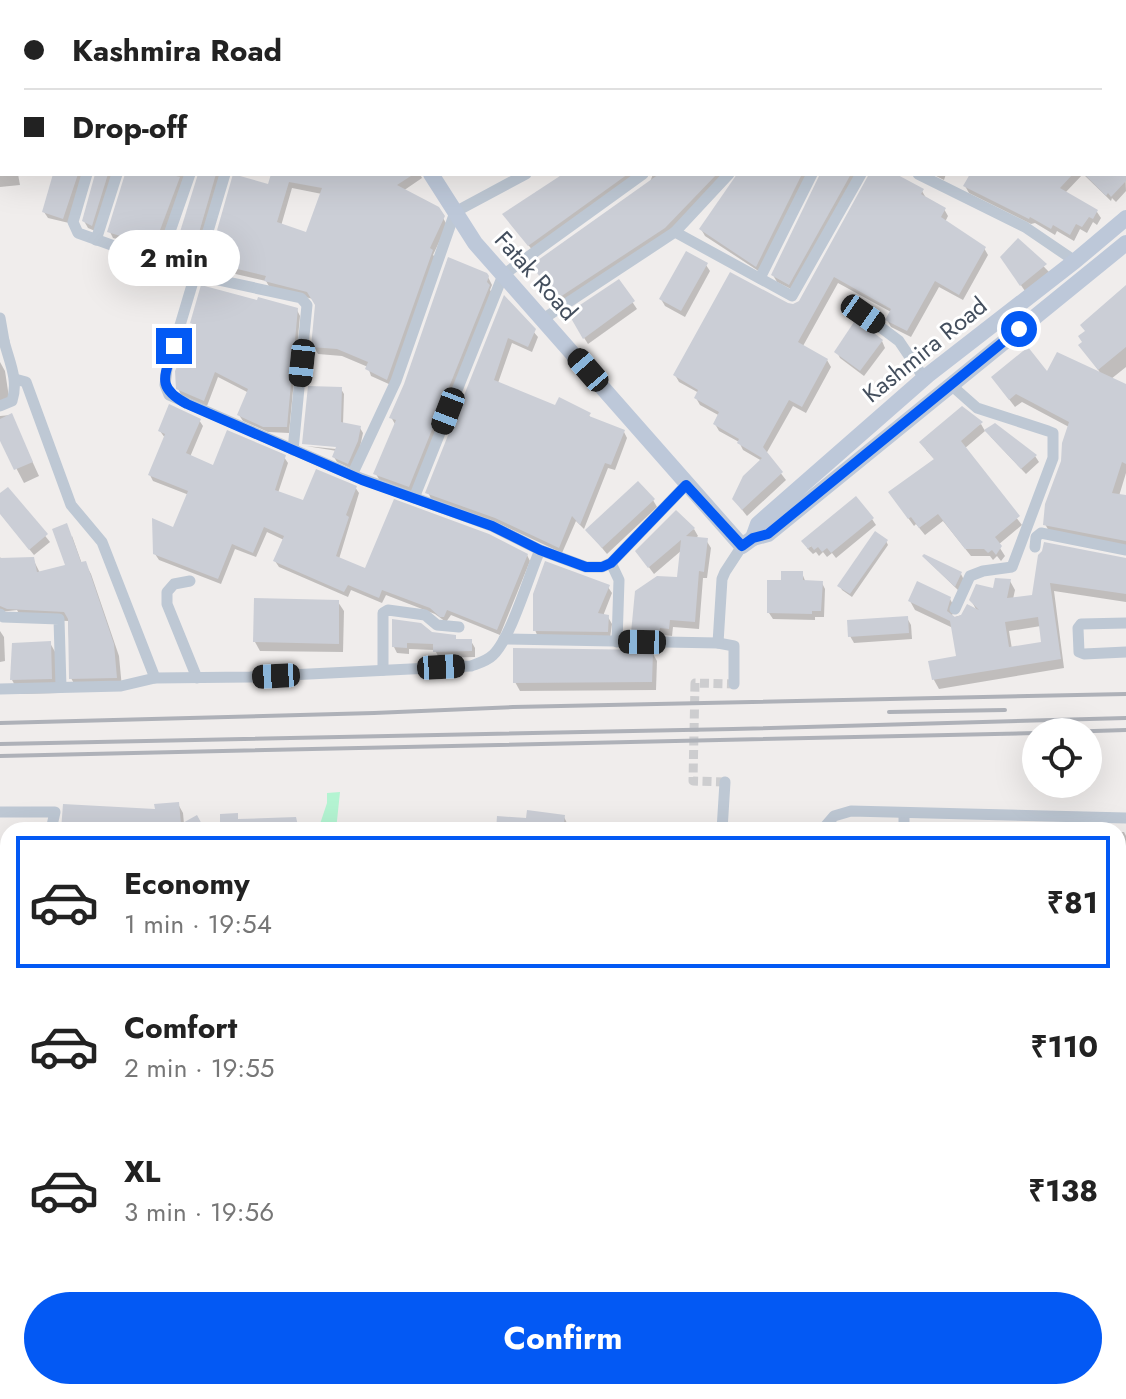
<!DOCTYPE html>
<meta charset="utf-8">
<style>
:root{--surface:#fff;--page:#f6f6f6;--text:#222;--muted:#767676;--line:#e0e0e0;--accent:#0359f4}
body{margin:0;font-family:Jost,sans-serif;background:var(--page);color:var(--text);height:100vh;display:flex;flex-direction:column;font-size:30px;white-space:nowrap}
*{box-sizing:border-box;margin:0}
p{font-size:26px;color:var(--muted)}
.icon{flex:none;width:44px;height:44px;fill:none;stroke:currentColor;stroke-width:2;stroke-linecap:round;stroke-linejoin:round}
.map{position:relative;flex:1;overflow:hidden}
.side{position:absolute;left:0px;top:822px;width:1126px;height:578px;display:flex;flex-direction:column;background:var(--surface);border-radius:24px 24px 0 0;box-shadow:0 8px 32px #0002}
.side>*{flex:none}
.hud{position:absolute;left:0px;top:0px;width:1126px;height:176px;box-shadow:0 8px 32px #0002;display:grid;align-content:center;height:176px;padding:0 24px;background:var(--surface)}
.fabs{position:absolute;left:1022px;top:718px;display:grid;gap:16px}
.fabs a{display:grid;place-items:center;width:80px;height:80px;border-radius:50%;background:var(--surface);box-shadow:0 8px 32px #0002;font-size:40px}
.end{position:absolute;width:36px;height:36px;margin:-18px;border:10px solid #0359f4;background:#fff;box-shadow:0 0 0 4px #fff}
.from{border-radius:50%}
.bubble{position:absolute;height:56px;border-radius:28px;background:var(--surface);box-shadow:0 8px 32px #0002;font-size:26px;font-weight:700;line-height:56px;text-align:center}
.car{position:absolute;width:24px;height:48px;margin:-24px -12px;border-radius:10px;box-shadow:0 0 6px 2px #0007;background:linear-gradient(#222 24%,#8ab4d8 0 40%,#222 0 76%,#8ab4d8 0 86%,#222 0)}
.hud b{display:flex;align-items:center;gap:28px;height:76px;font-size:30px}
.hud b+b{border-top:2px solid var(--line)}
.hud i{width:20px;height:20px;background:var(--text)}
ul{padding:14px 0 0;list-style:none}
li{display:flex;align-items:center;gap:24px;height:132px;margin:0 16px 12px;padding:0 8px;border:4px solid transparent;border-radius:0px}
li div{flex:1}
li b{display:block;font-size:30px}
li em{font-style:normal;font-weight:700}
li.on{border-color:var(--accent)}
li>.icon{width:72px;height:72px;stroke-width:1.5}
.cta{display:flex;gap:16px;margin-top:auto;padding:16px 24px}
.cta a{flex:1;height:92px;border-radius:48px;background:var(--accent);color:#fff;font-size:32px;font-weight:700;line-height:92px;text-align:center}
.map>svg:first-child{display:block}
</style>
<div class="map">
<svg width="1126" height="1399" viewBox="0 0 1126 1399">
<rect width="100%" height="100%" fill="#f0edec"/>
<polygon fill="#b4f4d2" points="340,792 336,830 318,830 327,803 327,793"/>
<g fill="#0003" fill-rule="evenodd">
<polygon points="349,0 452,0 448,2"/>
<polygon points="464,0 571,0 463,2"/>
<polygon points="600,0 657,0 652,2"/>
<polygon points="666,0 780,0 781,2 667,2"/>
<polygon points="799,0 898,0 899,2 798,2"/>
<polygon points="923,0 959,0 922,2"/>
<polygon points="969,0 1005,0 1009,2 969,2"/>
<polygon points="1125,2 1126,3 1126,29 1124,26"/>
<polygon points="0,5 2,5 2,174 18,174 20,185 0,187"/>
<polygon points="1124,146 1126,191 1116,202 1112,198 1111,201 1083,174 1065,193 1097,212 1101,218 1097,225 1093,222 1087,233 1080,229 1074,241 1057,231 1055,235 1035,223 1031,224 969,193 965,186 972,174 1124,174"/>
<polygon points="55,174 88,174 69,223 48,218 44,212"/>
<polygon points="97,174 115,174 95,231 88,228 84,221"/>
<polygon points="127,174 188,174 157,251 113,238 110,232"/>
<polygon points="200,174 223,174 195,262 179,258 176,251"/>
<path d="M 274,174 L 420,174 L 422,178 L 403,191 L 438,209 L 447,225 L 433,255 L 436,258 L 391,385 L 371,376 L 368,367 L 342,356 L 318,354 L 314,347 L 317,306 L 313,299 L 270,288 L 266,281 L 214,269 L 210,261 L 270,187 ZM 292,188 L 322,194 L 308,234 L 281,226 Z"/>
<polygon points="566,174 641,174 534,252 510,223"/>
<polygon points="653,174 728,174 669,235 563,305 538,272 650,182"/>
<polygon points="739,174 812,174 760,272 705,236 701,229"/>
<polygon points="822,174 861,174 793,290 777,282 773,275"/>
<polygon points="892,174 922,191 926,198 944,209 948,216 945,222 984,248 988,255 963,300 939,287 911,337 891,327 887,320 891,312 838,283 803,346 827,360 831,367 806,413 793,406 766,454 786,480 747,516 739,506 762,461 743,450 739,442 719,431 715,424 720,416 700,405 696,398 699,393 679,382 675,375 800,302"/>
<polygon points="932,174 946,174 944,180"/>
<polygon points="1019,241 1049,272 1025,291 1006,264"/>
<polygon points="706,265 710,271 685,317 665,306 661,299"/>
<polygon points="488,277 492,285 490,290 493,294 413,493 380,481 376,474 396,426 391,417"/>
<polygon points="619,282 637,309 588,344 569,314"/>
<polygon points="1126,294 1126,367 1111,379 1126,386 1126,473 1119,496 1126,497 1126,548 1050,533 1045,524 1063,461 1069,427 1022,402 1015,407 999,386 1047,374 1101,374 1081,345"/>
<polygon points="505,298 538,337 532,352 512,343 498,383 556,408 589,415 591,419 624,432 627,438 615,470 608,468 584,529 576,521 562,553 500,524 431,499 428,492"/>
<polygon points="297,310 300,316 289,433 268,432 243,421 239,415 249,393 218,377 207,406 181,395 176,384 195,328 192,322"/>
<polygon points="882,341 885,348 864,376 840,358 837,352"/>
<polygon points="0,362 5,371 10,404 0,409"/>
<polygon points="341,389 344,394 343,424 360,428 363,433 360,447 350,468 337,462 334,457 337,451 306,446 346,450 347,446 304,442"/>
<polygon points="11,415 39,476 24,483 0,437 0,416"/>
<polygon points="199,420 203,426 190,457 214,467 284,457 288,463 278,493 304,503 355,487 359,493 339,559 366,571 527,555 530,561 500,635 451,615 446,622 435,614 386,595 382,603 351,590 348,597 279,567 275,561 284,540 267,532 256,557 235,549 221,584 159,560 155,554 175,530 189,495 153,481 150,475 165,438 160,431"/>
<polygon points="981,424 985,431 964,449 1022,525 998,545 1005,556 1001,561 997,556 993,560 990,556 971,556 943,521 925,535 916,524 914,526 895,500 935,460 926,450"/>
<polygon points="990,436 1035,456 1039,462 1026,474"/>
<polygon points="8,489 50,542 34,555 0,513 0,496"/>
<polygon points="653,500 657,507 607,554 588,531"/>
<polygon points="872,519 876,525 836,558 832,553 827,557 823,552 819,556 816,552 813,554 807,548"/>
<polygon points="694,529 698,536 695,539 706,540 711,548 707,578 703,578 699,629 673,627 672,636 663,635 663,640 638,640 633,632 679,580 682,550 654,574 642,558"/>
<polygon points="72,536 82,564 85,563 91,574 119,656 122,688 77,689 71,678 68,621 22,619 17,610 0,612 0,557 2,560 33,559 40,573 68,567"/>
<polygon points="886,541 888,545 852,597 842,590 840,586"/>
<path d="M 1040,556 L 1126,560 L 1126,602 L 1054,591 L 1064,668 L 939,689 L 934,680 L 931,662 L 958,658 L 953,628 L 915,610 L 910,601 L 950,599 L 955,608 L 951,618 L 977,611 L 971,600 L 1010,581 L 1015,590 L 1013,599 L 1034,596 ZM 1041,626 L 1043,643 L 1012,649 L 1009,631 Z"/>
<polygon points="927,560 961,574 964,580 959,591"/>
<polygon points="802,573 806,583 822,583 825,589 824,617 815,617 815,620 773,619 769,613 782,582"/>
<polygon points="608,587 612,593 603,616 608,617 612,624 610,638 538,637 535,630"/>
<polygon points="338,602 344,611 343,652 260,651 255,642"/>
<polygon points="907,618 911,625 912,639 854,643 850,636"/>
<polygon points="0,631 4,637 5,661 0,662"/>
<polygon points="432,634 457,641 471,641 475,648 475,657 439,658 435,650 409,649 409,654 397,653 394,647"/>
<polygon points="50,643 58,657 59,693 20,694 12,680"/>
<polygon points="652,652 657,661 656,690 520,691 515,682"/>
<polygon points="178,804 183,813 184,824 203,830 63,830 157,811"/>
<polygon points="564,817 568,825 568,830 498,830 528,820"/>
<polygon points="589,824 635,827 637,830 589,830"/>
<polygon points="1118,832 1124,832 1126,836 1126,871 1118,871"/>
<polygon points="8,925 8,997 0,998 0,927"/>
<polygon points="1126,971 1126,1024 1118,1022 1118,985 1123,986"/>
<polygon points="0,1040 8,1040 8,1135 4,1129 4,1085 0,1085"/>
<polygon points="1118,1042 1126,1044 1126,1063 1118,1062"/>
<polygon points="4,1151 8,1155 8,1256 0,1259 0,1153"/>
<polygon points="1126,1246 1126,1287 1118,1295 1118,1254"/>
<polygon points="4,1262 8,1267 8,1292 0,1284 0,1278 7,1271"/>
<polygon points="1126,1304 1126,1376 1118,1384 1118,1307"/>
<polygon points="0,1381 8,1381 8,1392 66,1392 63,1399 0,1399"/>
<polygon points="80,1392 114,1392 113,1399 79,1399"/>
<polygon points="212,1392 231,1394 237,1399 210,1399"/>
<polygon points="440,1392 465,1392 467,1395 443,1399"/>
<polygon points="477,1392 508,1392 508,1397 481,1399"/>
<polygon points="757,1392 866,1392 874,1399 765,1399"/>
<polygon points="902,1392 959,1392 953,1399 910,1399"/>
<polygon points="1009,1392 1048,1392 1052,1395 1054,1392 1087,1392 1081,1399 1018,1399"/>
</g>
<g fill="#cbced6" fill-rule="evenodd">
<polygon points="53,174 78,174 63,219 42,212"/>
<polygon points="95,174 108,174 92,226 82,221"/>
<polygon points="125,174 168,174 180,177 154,246 107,232"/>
<polygon points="198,174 216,174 192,257 174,251"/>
<path d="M 233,174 L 268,184 L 271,174 L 414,174 L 397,185 L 439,207 L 445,216 L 430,248 L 433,250 L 387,380 L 365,369 L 368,362 L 337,349 L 311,347 L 315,305 L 307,292 L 264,281 L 266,276 L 208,262 ZM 289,182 L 322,188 L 306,232 L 277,222 Z"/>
<polygon points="563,174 628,174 528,246 502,214"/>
<polygon points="659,174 717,174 665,228 557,299 531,265"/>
<polygon points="737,174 802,174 756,267 699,229"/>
<polygon points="820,174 851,174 789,285 771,275"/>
<polygon points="869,174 896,174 924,189 921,194 946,208 941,217 986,247 959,295 935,281 907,331 885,320 891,309 834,277 798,342 828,359 802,407 789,400 763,447 783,472 742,510 732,499 743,476 762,458 737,443 739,439 713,424 719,412 694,398 698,390 673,375 730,272 788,303 793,304 799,301"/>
<polygon points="970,174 1073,174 1060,188 1098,210 1093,219 1089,217 1082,227 1076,224 1070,235 1053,225 1051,229 1030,217 1029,219 963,186"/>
<polygon points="1084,174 1126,174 1126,181 1111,197 1108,193 1106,196"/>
<polygon points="1018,238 1047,264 1020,286 1000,257"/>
<polygon points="686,251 708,263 681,311 659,299"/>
<polygon points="448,257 487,273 489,276 487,282 490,285 409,487 373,474 396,420 389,418 404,384"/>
<polygon points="619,279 635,301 583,339 568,313"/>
<polygon points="201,285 257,300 258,297 298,308 287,427 263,427 237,415 248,389 215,372 204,401 176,389 175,371 196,325 190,323"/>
<polygon points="1126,285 1126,347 1098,370 1078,345 1082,342 1078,336 1085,331 1080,325"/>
<polygon points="504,295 536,329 528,347 508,338 494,380 555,405 559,397 591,413 589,416 625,430 611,465 605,463 580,525 572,516 559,548 495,518 425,493"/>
<polygon points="856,319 883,340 860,371 834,352"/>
<polygon points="1028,347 1047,371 1057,352 1126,384 1126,464 1122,462 1112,493 1126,495 1126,541 1043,525 1045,504 1061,461 1062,443 1069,422 1016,394 1009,400 991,377"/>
<polygon points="308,386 342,387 341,422 361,426 358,441 348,464 332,457 336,447 302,444"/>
<polygon points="169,404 201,419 186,453 213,465 227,430 286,455 275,490 303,500 316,469 357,486 346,515 349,517 336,556 365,568 394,499 489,534 528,554 497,630 447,610 444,617 440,617 430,608 382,590 379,598 348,585 344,592 273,561 284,536 264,527 253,553 232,544 218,579 153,554 152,518 173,527 188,491 148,475 165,434 158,431"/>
<polygon points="962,406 983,422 961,441 1020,516 995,537 1002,546 996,555 992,550 988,553 984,549 965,549 938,514 919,528 911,517 908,519 888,492 934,459 919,442"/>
<polygon points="12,413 33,462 14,470 0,441 0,419"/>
<polygon points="995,423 1037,455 1021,469 984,430"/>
<polygon points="638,481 655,499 602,548 585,530"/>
<polygon points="8,487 48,534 29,550 0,514 0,493"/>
<polygon points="856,496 874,518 831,553 827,548 822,552 818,547 814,550 811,546 808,549 801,541"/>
<polygon points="676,510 695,528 686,536 708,538 704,572 699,571 695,622 670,620 669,629 660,628 659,633 631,633 635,591 657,576 677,577 681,540 648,568 635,551"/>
<polygon points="67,523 81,562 86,561 114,644 117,678 69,679 68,619 64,612 7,609 0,606 0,558 34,557 37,572 65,565 52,529"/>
<polygon points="875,531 888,540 850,594 837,586"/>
<path d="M 1044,542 L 1126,558 L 1126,594 L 1050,583 L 1061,659 L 932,680 L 928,661 L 956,656 L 950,621 L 908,601 L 917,581 L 951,597 L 947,611 L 955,617 L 961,615 L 967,604 L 979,610 L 969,600 L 976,584 L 993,588 L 995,578 L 1011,579 L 1007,598 L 1032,595 L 1038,555 L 1042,551 ZM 1038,617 L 1041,642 L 1009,647 L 1005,622 Z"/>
<polygon points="924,554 962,572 955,587 922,556"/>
<polygon points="545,561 610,585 598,613 609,615 608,632 533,631 533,594"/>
<polygon points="781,571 803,571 803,580 823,581 821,611 812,611 812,614 767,613 767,580 781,580"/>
<polygon points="254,598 339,600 339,644 253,642"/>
<polygon points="908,616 909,633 848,637 847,620"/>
<polygon points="392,619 421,623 432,632 456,635 456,639 472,639 472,651 433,652 433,644 407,643 407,648 392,647"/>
<polygon points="51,641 52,679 10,680 12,643"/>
<polygon points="513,648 653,650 652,682 513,683"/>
<polygon points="179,802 181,824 197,815 205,830 61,830 63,804 155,809 154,804"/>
<polygon points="527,810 565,815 563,830 496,830 497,816 526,818"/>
<polygon points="238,813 238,819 296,817 299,830 220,830 220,814"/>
</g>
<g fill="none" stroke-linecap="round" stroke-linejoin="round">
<polyline stroke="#cdcdcf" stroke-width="9" stroke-dasharray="9 4.5" stroke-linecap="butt" points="725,782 693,781 695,683 734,684"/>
<g stroke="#bec8d4" stroke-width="11">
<polyline points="656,0 657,2"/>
<polyline points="1056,0 1058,2"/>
<polyline points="449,2 454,0"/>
<polyline points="904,2 905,0"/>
<polyline points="958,2 959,0"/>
<polyline points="1124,76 1126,79"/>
<polyline points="87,174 73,222 78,233 195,275 301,298 307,305 293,450"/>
<polyline points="225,174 167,369 165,385 169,395 352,475 492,526 540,550 586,567 602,567 611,563 686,485"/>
<polyline points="918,174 1025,227 1075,261"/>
<polyline points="675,232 729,174"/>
<polyline points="96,240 117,174"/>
<polyline points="159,263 190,174"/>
<polyline points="760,278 812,174"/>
<polyline points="863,314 899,341 924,378"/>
<polyline points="0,318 4,341 0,341"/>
<polyline points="543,319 675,232 792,296 861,174"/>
<polyline points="15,379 26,382 71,505 102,542 155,678"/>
<polyline points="951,385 977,408 1048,431 1053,433 1053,458 1012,567 983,571 970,576 955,609"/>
<path d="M 0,406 L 12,401 C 19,380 9,361 4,341"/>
<polyline points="352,475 396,381 455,212 526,174"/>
<polyline points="414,498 503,275 643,174"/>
<polyline points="1035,547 1036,537 1041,533 1126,550"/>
<polyline points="611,563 619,580 617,642"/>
<polyline points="190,581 174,584 167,592 167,604 197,678"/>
<polyline points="0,614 3,617 59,619 61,687"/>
<polyline points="1126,623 1081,624 1078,628 1079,652 1084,654 1126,652"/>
<polyline points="504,639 718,643 734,646 734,684"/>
<polyline points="718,643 722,579 725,572 742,546"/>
<polyline points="383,670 383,613 388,610 425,615 437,625 459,627"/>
<path d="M 0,689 L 121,686 L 155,678 L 250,677 L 471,666 C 479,663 487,661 493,655 C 511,638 529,575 540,550"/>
<polyline points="0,812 55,812 51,830"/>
<polyline points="904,813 904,830"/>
<polyline points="722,830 725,782"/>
<polyline points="822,830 834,816 851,811 1126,818"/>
<polyline points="0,1141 8,1139"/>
<polyline points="1118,1205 1126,1196"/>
<polyline points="1118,1242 1126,1233"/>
<polyline points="1118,1297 1126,1288"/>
<polyline points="0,1298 8,1305"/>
<polyline points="6,1350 8,1316"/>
<polyline points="891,1392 899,1399"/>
<polyline points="969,1392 978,1399"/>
<polyline points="69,1399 70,1392"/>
<polyline points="122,1399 123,1392"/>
<polyline points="201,1399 202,1392"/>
<polyline points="363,1399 369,1392"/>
<polyline points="613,1399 614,1392"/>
<polyline points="947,1399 953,1392"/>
</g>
<g stroke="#bec8d4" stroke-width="14">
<polyline points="0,1000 8,1000"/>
<polyline points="1118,1085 1126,1086"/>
<polyline points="1118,1098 1126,1099"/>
</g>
<g stroke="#bdc8d9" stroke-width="16">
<polyline points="321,0 322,2"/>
<polyline points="431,174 475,243 742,546 753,538"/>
<polyline points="1126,218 1075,261 928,375 758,524 753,538 768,534 1126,243"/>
</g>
<g stroke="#aeb1b8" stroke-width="4">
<polyline points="889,712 1005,710"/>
<polyline points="0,723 374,713 513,707 1126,694"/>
<polyline points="1062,732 1126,730"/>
<polyline points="0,744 733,729 1126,718"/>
<polyline points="0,756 1036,733"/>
</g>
</g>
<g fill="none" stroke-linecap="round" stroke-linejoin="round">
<path stroke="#0359f4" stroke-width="10" d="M 174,346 C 165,376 155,387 187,404 L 362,480 L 492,526 L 540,550 L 586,567 L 602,567 L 611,563 L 686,485 L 742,546 L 753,538 L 768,534 L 1019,329"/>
</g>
<g text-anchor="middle" stroke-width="6" stroke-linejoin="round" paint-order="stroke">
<g font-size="24" fill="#434e5d" stroke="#fff">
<text transform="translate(536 276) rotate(48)" y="8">Fatak Road</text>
<text transform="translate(925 350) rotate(-39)" y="8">Kashmira Road</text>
</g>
</g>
</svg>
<div class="fabs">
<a><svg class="icon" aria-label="locate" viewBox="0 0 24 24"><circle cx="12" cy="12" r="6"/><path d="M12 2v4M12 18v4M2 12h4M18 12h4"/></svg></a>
</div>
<i class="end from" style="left:1019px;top:329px"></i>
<i class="end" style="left:174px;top:346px"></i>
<div class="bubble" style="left:108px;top:230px;width:132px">2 min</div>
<i class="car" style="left:863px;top:314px;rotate:125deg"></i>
<i class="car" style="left:302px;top:363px;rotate:186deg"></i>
<i class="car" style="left:588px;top:370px;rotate:319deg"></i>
<i class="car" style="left:448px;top:411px;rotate:201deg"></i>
<i class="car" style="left:642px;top:642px;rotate:271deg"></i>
<i class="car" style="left:441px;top:667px;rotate:87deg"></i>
<i class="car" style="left:276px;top:676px;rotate:267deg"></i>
<div class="hud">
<b><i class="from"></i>Kashmira Road</b>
<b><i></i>Drop-off</b>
</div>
<section class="side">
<ul>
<li class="on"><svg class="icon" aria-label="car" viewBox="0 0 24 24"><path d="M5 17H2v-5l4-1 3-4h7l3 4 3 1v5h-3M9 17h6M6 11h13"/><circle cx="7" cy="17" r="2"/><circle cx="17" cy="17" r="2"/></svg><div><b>Economy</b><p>1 min · 19:54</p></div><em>₹81</em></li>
<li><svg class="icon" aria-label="car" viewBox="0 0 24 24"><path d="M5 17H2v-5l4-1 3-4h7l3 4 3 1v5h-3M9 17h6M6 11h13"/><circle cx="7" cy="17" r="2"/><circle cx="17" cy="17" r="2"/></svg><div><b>Comfort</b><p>2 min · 19:55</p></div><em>₹110</em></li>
<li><svg class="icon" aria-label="car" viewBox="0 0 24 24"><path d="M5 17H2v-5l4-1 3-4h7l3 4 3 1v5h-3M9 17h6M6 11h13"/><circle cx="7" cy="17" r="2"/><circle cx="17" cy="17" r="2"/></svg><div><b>XL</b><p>3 min · 19:56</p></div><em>₹138</em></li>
</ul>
<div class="cta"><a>Confirm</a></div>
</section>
</div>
